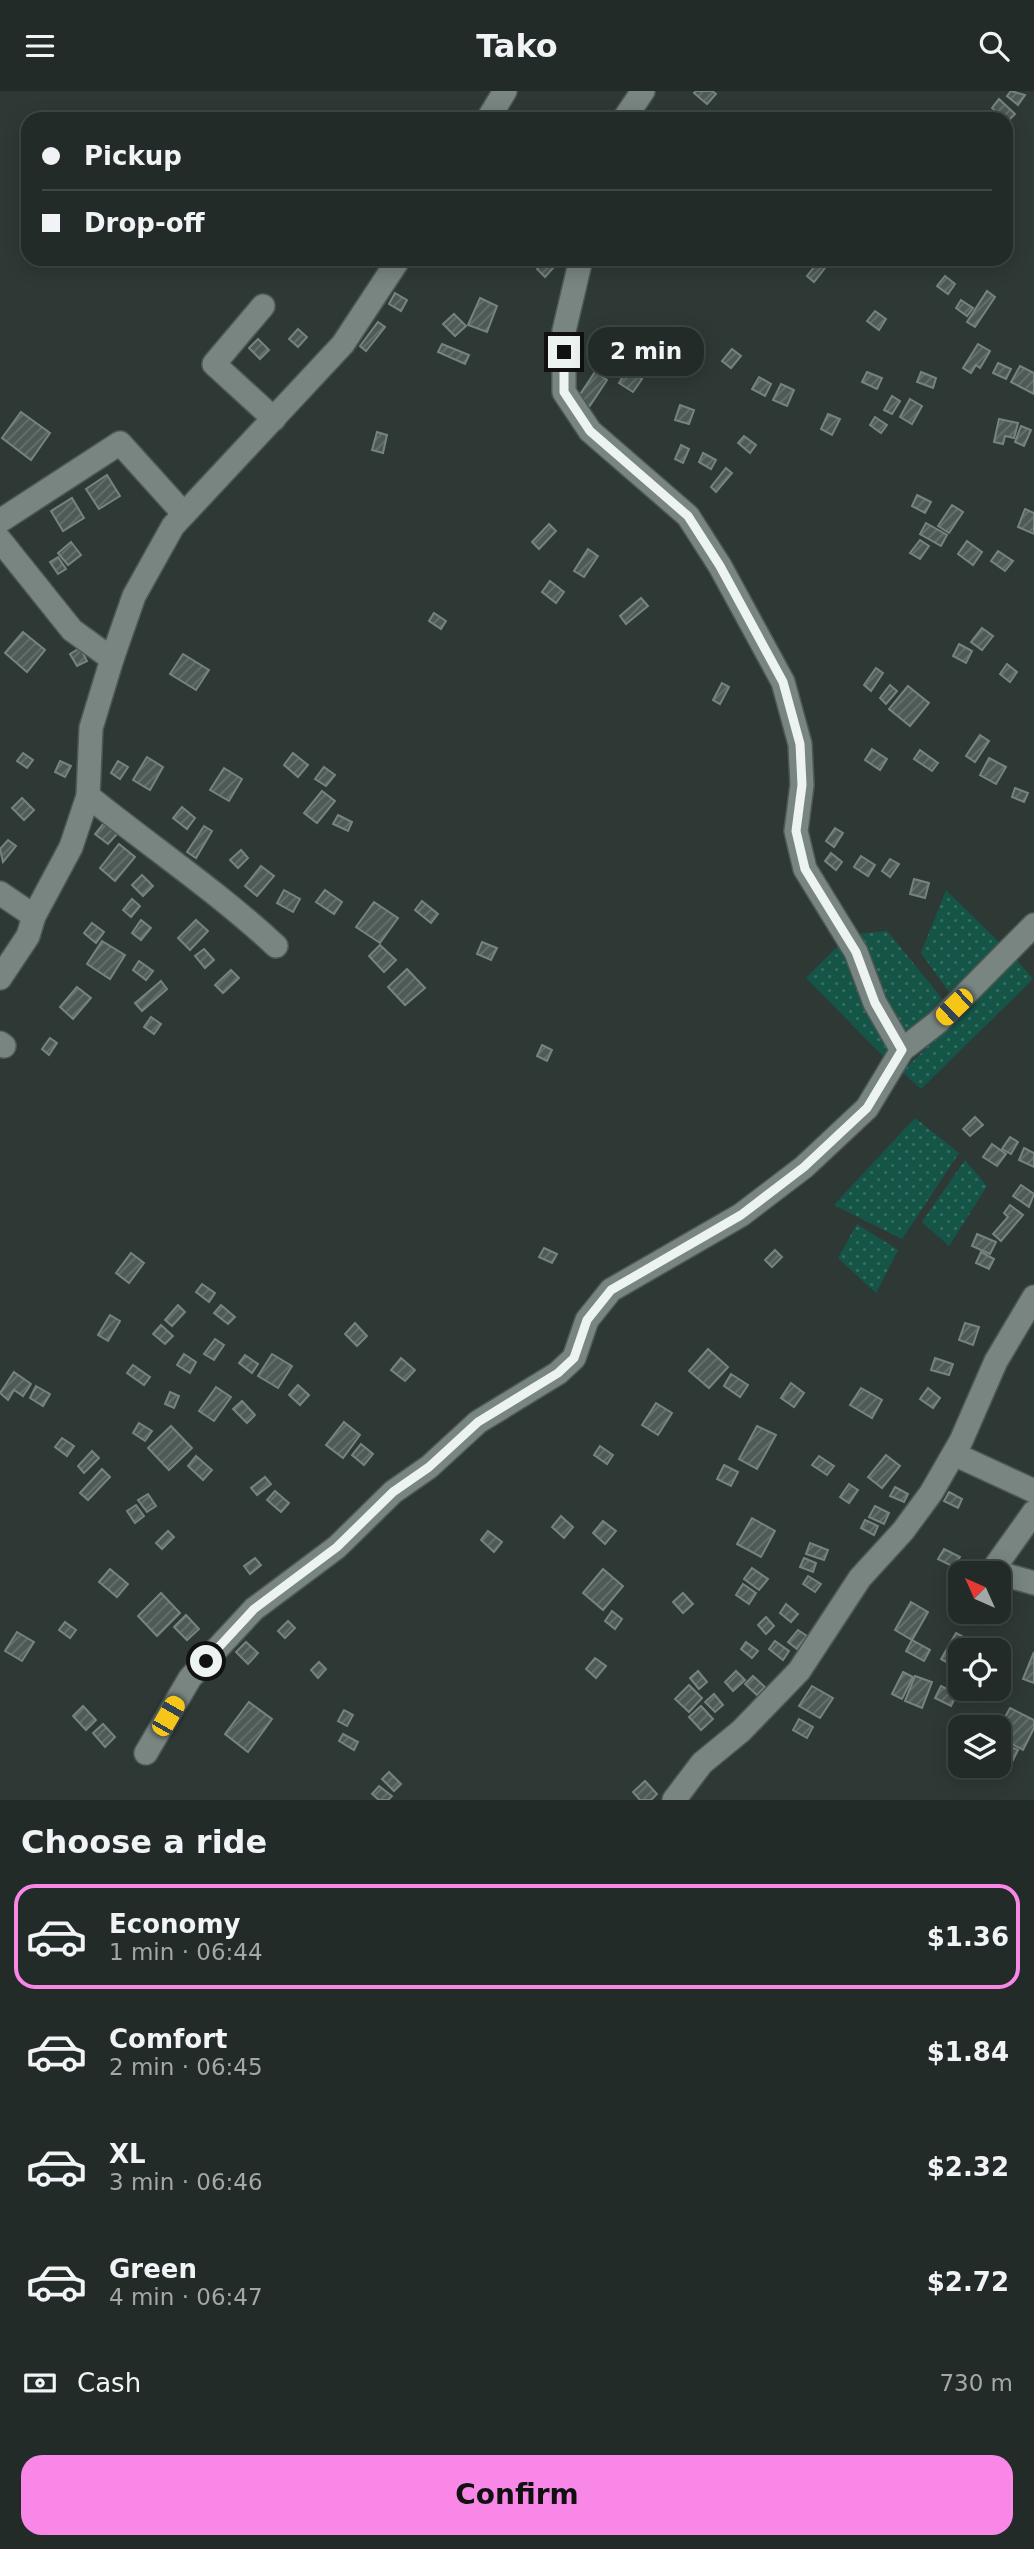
<!DOCTYPE html>
<meta charset="utf-8">
<style>
:root{--surface:#222b28;--page:#2a3330;--text:#f1f3f6;--muted:#a2a7a8;--line:#3f4745;--accent:#f987e8}
body{margin:0;font-family:"DejaVu Sans",sans-serif;background:var(--page);color:var(--text);height:100vh;display:flex;flex-direction:column;font-size:26px;white-space:nowrap}
*{box-sizing:border-box;margin:0}
p{font-size:23px;color:var(--muted)}
.icon{flex:none;width:38px;height:38px;fill:none;stroke:currentColor;stroke-width:2;stroke-linecap:round;stroke-linejoin:round}
.map{position:relative;height:1709px;overflow:hidden}
.panel{display:flex;flex-direction:column;background:var(--surface);flex:1}
.panel>*{flex:none}
.banner{position:absolute;left:21px;top:21px;width:992px;height:154px;border-radius:21px;box-shadow:0 4px 18px #0003,0 0 0 2px var(--line);display:grid;align-content:center;height:154px;padding:0 21px;background:var(--surface)}
.needle{width:46px;rotate:315deg}
.buttons{position:absolute;left:948px;top:1470px;display:grid;gap:14px}
.buttons a{display:grid;place-items:center;width:63px;height:63px;border-radius:14px;background:var(--surface);box-shadow:0 4px 18px #0003,0 0 0 2px var(--line);font-size:35px}
.end{position:absolute;width:32px;height:32px;margin:-16px;border:9px solid #ecf3f1;background:#111;box-shadow:0 0 0 4px #111}
.from{border-radius:50%}
.bubble{position:absolute;height:49px;border-radius:21px;background:var(--surface);box-shadow:0 4px 18px #0003,0 0 0 2px var(--line);font-size:23px;font-weight:700;line-height:49px;text-align:center}
.car{position:absolute;width:21px;height:42px;margin:-21px -10px;border-radius:9px;box-shadow:0 0 5px 2px #0007;background:linear-gradient(#f5c518 24%,#345 0 40%,#f5c518 0 76%,#345 0 86%,#f5c518 0)}
.banner b{display:flex;align-items:center;gap:24px;height:66px;font-size:26px}
.banner b+b{border-top:2px solid var(--line)}
.banner i{width:18px;height:18px;background:var(--text)}
ul{padding:0;list-style:none}
li{display:flex;align-items:center;gap:21px;height:105px;margin:0 14px 10px;padding:0 7px;border:4px solid transparent;border-radius:21px}
li div{flex:1}
li b{display:block;font-size:26px}
li em{font-style:normal;font-weight:700}
li.active{border-color:var(--accent)}
li>.icon{width:63px;height:63px;stroke-width:1.5}
h2{padding:0 21px;font-size:32px;line-height:84px}
.pay{display:flex;align-items:center;gap:18px;height:77px;padding:0 21px;font-size:26px}
.pay p{margin-inline-start:auto}
.button{display:flex;gap:14px;margin-top:auto;padding:14px 21px}
.button a{flex:1;height:80px;border-radius:21px;background:var(--accent);color:#111;font-size:28px;font-weight:700;line-height:80px;text-align:center}
header{display:flex;justify-content:space-between;align-items:center;height:91px;padding:0 21px;background:var(--surface);font-size:32px;font-weight:700}
.map>svg:first-child{display:block}
</style>
<header><svg class="icon" aria-label="menu" viewBox="0 0 24 24"><path d="M4 6h16M4 12h16M4 18h16"/></svg>Tako<svg class="icon" aria-label="search" viewBox="0 0 24 24"><circle cx="10" cy="10" r="6"/><path d="M15 15l6 6"/></svg></header>
<div class="map">
<svg width="1034" height="1709" viewBox="0 0 1034 1709">
<defs>
<pattern id="grass-dots" width="8" height="8" patternUnits="userSpaceOnUse" patternTransform="scale(1.75)"><rect width="8" height="8" fill="#155547"/><path d="M2 2h.1M6 6h.1" fill="none" stroke="#376e62" stroke-width="1.8" stroke-linecap="round"/></pattern>
<pattern id="building-hatch" width="6" height="6" patternUnits="userSpaceOnUse" patternTransform="scale(1.75)"><rect width="6" height="6" fill="#4d5a56"/><path d="M-1 1l2-2M0 6l6-6M5 7l2-2" fill="none" stroke="#67726f"/></pattern>
</defs>
<rect width="100%" height="100%" fill="#2e3936"/>
<g fill="url(#grass-dots)">
<polygon points="946,799 1004,856 954,908 921,862"/>
<polygon points="887,840 945,911 903,944 855,843"/>
<polygon points="841,852 895,959 888,970 806,887"/>
<polygon points="1016,868 1033,888 921,998 902,981"/>
<polygon points="915,1027 959,1062 902,1148 834,1114"/>
<polygon points="965,1069 987,1095 949,1155 922,1131"/>
<polygon points="857,1133 898,1159 876,1202 838,1167"/>
</g>
<g fill="url(#building-hatch)" stroke="#76837f" stroke-width="2">
<polygon points="696,0 712,0 716,3 707,13 694,2"/>
<polygon points="1011,0 1025,4 1018,14 1007,5"/>
<polygon points="999,8 1015,23 1007,31 992,17"/>
<polygon points="544,169 553,177 545,186 537,178"/>
<polygon points="818,171 825,177 814,191 807,185"/>
<polygon points="945,185 955,193 948,203 937,195"/>
<polygon points="987,200 995,206 975,236 967,231"/>
<polygon points="395,202 407,209 401,220 389,213"/>
<polygon points="480,207 497,215 487,241 468,234"/>
<polygon points="961,209 973,217 967,225 956,217"/>
<polygon points="875,220 886,228 879,239 867,230"/>
<polygon points="454,223 466,235 455,245 443,233"/>
<polygon points="378,231 385,236 366,260 360,255"/>
<polygon points="298,238 307,246 298,256 289,248"/>
<polygon points="258,248 269,259 260,268 249,257"/>
<polygon points="442,253 469,264 465,273 438,261"/>
<polygon points="978,253 990,260 980,277 976,274 971,282 963,277"/>
<polygon points="732,258 741,265 731,277 722,270"/>
<polygon points="998,272 1011,278 1006,288 993,282"/>
<polygon points="1020,275 1034,282 1034,303 1011,291"/>
<polygon points="627,279 642,288 633,301 619,292"/>
<polygon points="595,281 607,289 589,316 577,308"/>
<polygon points="867,281 882,287 877,298 862,291"/>
<polygon points="921,281 936,287 933,297 917,291"/>
<polygon points="759,286 771,293 765,305 752,298"/>
<polygon points="781,293 794,299 787,315 773,309"/>
<polygon points="892,305 900,310 892,323 884,319"/>
<polygon points="910,308 922,315 912,333 900,326"/>
<polygon points="680,314 694,319 689,333 675,329"/>
<polygon points="21,321 50,342 31,369 2,347"/>
<polygon points="828,323 840,328 832,344 821,338"/>
<polygon points="875,326 887,334 881,342 870,334"/>
<polygon points="999,328 1018,332 1014,347 1005,345 1003,353 994,351"/>
<polygon points="1021,335 1031,339 1024,355 1015,351"/>
<polygon points="377,341 387,344 383,362 372,359"/>
<polygon points="744,345 756,354 750,362 738,352"/>
<polygon points="681,354 689,358 683,372 675,368"/>
<polygon points="703,362 716,369 711,378 699,371"/>
<polygon points="726,377 732,382 716,401 711,396"/>
<polygon points="107,384 120,405 99,418 86,398"/>
<polygon points="917,404 931,411 925,422 912,415"/>
<polygon points="72,407 84,427 63,440 51,420"/>
<polygon points="952,414 963,421 949,442 938,435"/>
<polygon points="1025,418 1034,422 1034,443 1018,436"/>
<polygon points="926,432 947,444 941,455 920,443"/>
<polygon points="549,433 556,440 539,458 532,451"/>
<polygon points="920,449 929,455 920,468 910,462"/>
<polygon points="967,450 982,461 973,474 958,463"/>
<polygon points="71,451 81,464 68,474 58,462"/>
<polygon points="588,458 598,465 584,486 574,480"/>
<polygon points="998,460 1013,470 1005,480 991,470"/>
<polygon points="58,466 66,478 58,483 50,471"/>
<polygon points="550,490 564,501 556,512 542,501"/>
<polygon points="641,507 648,515 626,533 620,525"/>
<polygon points="434,522 446,530 441,538 429,530"/>
<polygon points="982,537 993,545 982,559 971,551"/>
<polygon points="23,541 45,559 27,581 5,562"/>
<polygon points="959,553 972,560 966,572 953,565"/>
<polygon points="80,557 87,570 77,575 70,563"/>
<polygon points="183,563 209,579 196,599 170,583"/>
<polygon points="1007,573 1017,581 1010,591 1000,583"/>
<polygon points="876,577 883,582 871,600 864,594"/>
<polygon points="722,592 729,596 720,613 713,609"/>
<polygon points="890,594 897,600 886,613 880,607"/>
<polygon points="908,595 929,612 910,635 889,618"/>
<polygon points="980,644 989,650 975,671 966,665"/>
<polygon points="872,658 887,668 880,679 865,669"/>
<polygon points="920,659 938,672 932,680 914,668"/>
<polygon points="23,662 33,669 27,677 17,670"/>
<polygon points="293,662 308,674 298,686 284,674"/>
<polygon points="147,666 163,676 150,699 133,689"/>
<polygon points="989,667 1006,676 996,693 980,684"/>
<polygon points="60,670 71,675 65,686 55,681"/>
<polygon points="118,670 128,676 120,688 111,682"/>
<polygon points="324,676 335,684 326,695 315,688"/>
<polygon points="224,677 242,688 229,710 210,699"/>
<polygon points="1015,697 1028,702 1024,711 1012,706"/>
<polygon points="322,700 335,710 317,732 304,722"/>
<polygon points="22,707 34,719 24,729 12,717"/>
<polygon points="182,716 195,727 187,738 173,727"/>
<polygon points="338,724 352,731 348,740 333,733"/>
<polygon points="104,732 117,743 108,753 95,743"/>
<polygon points="204,735 212,740 196,767 187,761"/>
<polygon points="835,737 843,742 834,756 826,750"/>
<polygon points="8,749 16,755 3,771 0,758"/>
<polygon points="119,753 135,766 115,790 100,777"/>
<polygon points="241,759 248,767 238,777 230,769"/>
<polygon points="831,762 842,771 836,779 825,770"/>
<polygon points="861,765 875,774 868,785 854,776"/>
<polygon points="890,768 899,773 890,786 882,780"/>
<polygon points="261,775 274,785 257,805 245,795"/>
<polygon points="142,784 153,795 143,805 132,794"/>
<polygon points="914,788 929,792 925,807 910,803"/>
<polygon points="284,799 300,808 293,821 277,812"/>
<polygon points="325,799 342,811 334,823 316,811"/>
<polygon points="132,808 140,815 131,826 123,819"/>
<polygon points="422,810 438,823 431,832 415,819"/>
<polygon points="374,811 398,827 380,852 356,836"/>
<polygon points="141,829 151,837 141,849 132,842"/>
<polygon points="196,829 208,840 190,859 178,847"/>
<polygon points="92,832 104,841 96,852 84,842"/>
<polygon points="102,850 125,864 110,888 87,873"/>
<polygon points="482,851 497,857 491,869 477,863"/>
<polygon points="380,854 396,869 384,881 369,865"/>
<polygon points="204,858 214,869 205,877 195,865"/>
<polygon points="139,870 153,880 146,889 133,879"/>
<polygon points="407,878 425,897 405,914 388,896"/>
<polygon points="231,879 239,887 223,902 215,894"/>
<polygon points="161,890 167,898 142,920 135,912"/>
<polygon points="77,896 91,907 73,928 60,916"/>
<polygon points="151,926 161,933 154,943 144,936"/>
<polygon points="50,947 57,952 49,964 42,958"/>
<polygon points="542,954 552,959 547,970 537,965"/>
<polygon points="975,1026 983,1034 970,1045 963,1038"/>
<polygon points="1010,1046 1018,1051 1011,1063 1002,1058"/>
<polygon points="992,1053 1006,1063 997,1075 983,1066"/>
<polygon points="1024,1057 1034,1062 1034,1076 1019,1069"/>
<polygon points="1021,1094 1034,1103 1029,1116 1013,1105"/>
<polygon points="1010,1114 1023,1124 1001,1150 993,1143 1008,1126 1004,1122"/>
<polygon points="977,1143 996,1151 990,1163 972,1155"/>
<polygon points="544,1157 557,1163 552,1172 539,1166"/>
<polygon points="775,1159 782,1166 772,1176 765,1169"/>
<polygon points="981,1161 994,1168 989,1178 976,1172"/>
<polygon points="131,1162 144,1172 129,1192 116,1182"/>
<polygon points="202,1193 215,1202 209,1211 196,1201"/>
<polygon points="178,1214 185,1221 172,1235 165,1229"/>
<polygon points="221,1214 235,1226 228,1233 214,1222"/>
<polygon points="110,1224 120,1230 108,1250 98,1244"/>
<polygon points="355,1232 367,1245 357,1255 345,1243"/>
<polygon points="965,1232 979,1236 973,1254 959,1249"/>
<polygon points="161,1234 173,1245 165,1253 153,1243"/>
<polygon points="215,1248 224,1254 214,1269 204,1263"/>
<polygon points="708,1258 728,1276 709,1297 689,1280"/>
<polygon points="184,1263 196,1271 190,1282 177,1274"/>
<polygon points="272,1263 292,1275 278,1297 258,1285"/>
<polygon points="245,1264 258,1273 252,1282 239,1272"/>
<polygon points="401,1267 415,1279 405,1290 391,1279"/>
<polygon points="935,1267 953,1273 949,1284 931,1279"/>
<polygon points="133,1274 150,1286 144,1294 127,1282"/>
<polygon points="14,1281 31,1293 23,1305 14,1299 8,1309 0,1302"/>
<polygon points="731,1283 748,1294 740,1306 724,1295"/>
<polygon points="791,1292 804,1302 794,1316 781,1307"/>
<polygon points="298,1294 309,1304 300,1314 289,1304"/>
<polygon points="36,1295 50,1303 43,1315 30,1307"/>
<polygon points="216,1296 231,1306 214,1330 199,1320"/>
<polygon points="861,1297 882,1309 872,1327 850,1314"/>
<polygon points="928,1297 940,1307 933,1317 920,1308"/>
<polygon points="170,1301 179,1305 174,1317 165,1313"/>
<polygon points="242,1310 255,1324 247,1332 233,1318"/>
<polygon points="656,1312 672,1322 658,1344 642,1334"/>
<polygon points="344,1331 360,1344 343,1367 326,1354"/>
<polygon points="139,1332 152,1340 145,1350 133,1342"/>
<polygon points="171,1335 192,1357 169,1379 148,1357"/>
<polygon points="757,1335 776,1344 757,1378 739,1368"/>
<polygon points="62,1347 74,1355 67,1365 55,1356"/>
<polygon points="361,1353 373,1363 364,1374 352,1364"/>
<polygon points="600,1355 613,1364 607,1373 594,1364"/>
<polygon points="92,1360 99,1367 84,1382 78,1375"/>
<polygon points="886,1364 900,1375 882,1397 868,1386"/>
<polygon points="196,1365 212,1379 203,1389 188,1375"/>
<polygon points="819,1365 834,1375 827,1384 812,1374"/>
<polygon points="724,1374 738,1381 731,1395 717,1388"/>
<polygon points="102,1378 110,1386 88,1409 80,1402"/>
<polygon points="265,1386 271,1393 257,1404 251,1397"/>
<polygon points="849,1393 858,1399 849,1412 840,1406"/>
<polygon points="895,1396 908,1403 904,1411 890,1405"/>
<polygon points="275,1400 289,1412 281,1421 267,1409"/>
<polygon points="949,1401 962,1408 958,1417 944,1410"/>
<polygon points="148,1403 156,1415 147,1421 138,1409"/>
<polygon points="136,1414 144,1425 135,1432 127,1420"/>
<polygon points="875,1415 889,1422 884,1433 869,1426"/>
<polygon points="561,1425 573,1436 564,1447 552,1436"/>
<polygon points="752,1427 775,1440 761,1466 737,1453"/>
<polygon points="865,1429 878,1435 874,1444 861,1437"/>
<polygon points="603,1430 616,1440 605,1453 593,1442"/>
<polygon points="168,1440 174,1446 162,1458 156,1452"/>
<polygon points="488,1440 502,1451 494,1461 481,1449"/>
<polygon points="810,1452 828,1459 824,1469 806,1463"/>
<polygon points="944,1458 960,1466 954,1476 938,1468"/>
<polygon points="255,1467 261,1474 250,1483 244,1475"/>
<polygon points="804,1467 816,1472 813,1481 800,1476"/>
<polygon points="752,1477 768,1488 759,1499 744,1488"/>
<polygon points="110,1478 128,1493 117,1506 99,1491"/>
<polygon points="603,1478 623,1495 603,1519 583,1502"/>
<polygon points="808,1485 821,1493 815,1501 803,1493"/>
<polygon points="743,1493 756,1502 749,1513 736,1504"/>
<polygon points="161,1502 180,1522 157,1545 138,1525"/>
<polygon points="683,1502 693,1513 683,1522 673,1511"/>
<polygon points="911,1511 928,1521 912,1549 895,1539"/>
<polygon points="786,1513 798,1523 791,1531 780,1522"/>
<polygon points="612,1520 622,1528 615,1538 605,1530"/>
<polygon points="186,1524 199,1538 187,1549 174,1536"/>
<polygon points="766,1526 774,1535 766,1543 758,1534"/>
<polygon points="288,1530 295,1537 285,1547 278,1540"/>
<polygon points="65,1531 76,1539 70,1547 59,1539"/>
<polygon points="798,1539 807,1545 797,1558 788,1551"/>
<polygon points="17,1541 34,1551 22,1570 5,1560"/>
<polygon points="956,1542 980,1555 977,1559 961,1559 961,1579 941,1568"/>
<polygon points="912,1549 930,1559 924,1570 906,1560"/>
<polygon points="775,1550 789,1560 783,1569 769,1558"/>
<polygon points="246,1551 258,1562 248,1573 236,1561"/>
<polygon points="746,1551 758,1560 752,1567 741,1558"/>
<polygon points="1034,1561 1034,1592 1023,1588"/>
<polygon points="595,1567 606,1575 596,1587 586,1578"/>
<polygon points="319,1571 326,1578 318,1587 311,1579"/>
<polygon points="698,1580 707,1591 699,1598 690,1587"/>
<polygon points="736,1580 745,1589 733,1600 725,1591"/>
<polygon points="903,1581 913,1586 902,1608 892,1603"/>
<polygon points="753,1585 765,1596 757,1604 745,1593"/>
<polygon points="915,1585 932,1591 922,1617 905,1610"/>
<polygon points="689,1594 702,1607 689,1621 675,1608"/>
<polygon points="812,1595 833,1607 820,1627 799,1615"/>
<polygon points="941,1595 957,1603 951,1615 935,1607"/>
<polygon points="714,1603 723,1614 715,1621 705,1611"/>
<polygon points="249,1611 272,1628 248,1661 225,1643"/>
<polygon points="83,1615 96,1629 86,1639 73,1625"/>
<polygon points="701,1615 713,1628 701,1639 689,1626"/>
<polygon points="1010,1617 1034,1629 1034,1637 1023,1659 999,1646 999,1637"/>
<polygon points="344,1619 353,1624 347,1635 338,1630"/>
<polygon points="799,1628 813,1636 807,1647 793,1639"/>
<polygon points="103,1633 115,1646 105,1656 93,1642"/>
<polygon points="343,1643 358,1651 354,1659 339,1650"/>
<polygon points="1002,1652 1018,1659 1012,1671 999,1665"/>
<polygon points="389,1681 401,1693 394,1700 382,1688"/>
<polygon points="645,1690 657,1703 651,1709 640,1709 633,1701"/>
<polygon points="379,1695 392,1705 388,1709 379,1709 372,1703"/>
</g>
<g fill="none" stroke-linecap="round" stroke-linejoin="round">
<defs>
<g id="minor">
<polyline points="488,28 505,0"/>
<polyline points="624,28 643,0"/>
<polyline points="263,215 214,273 274,328"/>
<polyline points="0,430 120,352 184,423"/>
<polyline points="0,449 72,539 112,568"/>
<path d="M 88,705 C 150,755 217,800 276,855"/>
<polyline points="0,802 34,825"/>
<polyline points="0,887 28,845 34,825 71,756 88,705 91,637 112,568 134,505 173,435 343,253 399,168"/>
<polyline points="0,952 4,955"/>
<polyline points="902,959 938,931 1034,834"/>
<polyline points="954,1363 1034,1400"/>
<polyline points="1034,1421 992,1480 1034,1492"/>
<polyline points="146,1662 190,1587 254,1518 337,1456 393,1401 429,1376 478,1331 558,1282 574,1267 587,1229 611,1199 741,1124 804,1076 867,1017 902,959 875,912 856,861 805,778 796,740 802,694 800,653 783,591 720,475 688,425 590,340 564,301 564,240 581,168"/>
<polyline points="674,1709 702,1672 741,1640 799,1580 860,1487 903,1440 931,1402 961,1350 996,1270 1034,1206"/>
</g>
</defs>
<use href="#minor" stroke="#4e5754" stroke-width="26"/>
<use href="#minor" stroke="#788581" stroke-width="23"/>
</g>
<g fill="none" stroke-linecap="round" stroke-linejoin="round">
<polyline stroke="#ecf3f1" stroke-width="9" points="206,1570 254,1518 337,1456 393,1401 429,1376 478,1331 558,1282 574,1267 587,1229 611,1199 741,1124 804,1076 867,1017 902,959 875,912 856,861 805,778 796,740 802,694 800,653 783,591 720,475 688,425 590,340 564,301 564,261"/>
</g>
</svg>
<div class="buttons">
<a><svg class="needle" viewBox="-14 -14 28 28"><path d="M0-13l5 13h-10z" fill="#e53935"/><path d="M0 13l5-13h-10z" fill="#a2a7a8"/></svg></a>
<a><svg class="icon" aria-label="locate" viewBox="0 0 24 24"><circle cx="12" cy="12" r="6"/><path d="M12 2v4M12 18v4M2 12h4M18 12h4"/></svg></a>
<a><svg class="icon" aria-label="layers" viewBox="0 0 24 24"><path d="M12 4l9 5-9 5-9-5zM3 14l9 5 9-5"/></svg></a>
</div>
<i class="end from" style="left:206px;top:1570px"></i>
<i class="end" style="left:564px;top:261px"></i>
<div class="bubble" style="left:588px;top:236px;width:116px">2 min</div>
<i class="car" style="left:954px;top:916px;rotate:226deg"></i>
<i class="car" style="left:168px;top:1625px;rotate:30deg"></i>
<div class="banner">
<b><i class="from"></i>Pickup</b>
<b><i></i>Drop-off</b>
</div>
</div>
<section class="panel">
<h2>Choose a ride</h2>
<ul>
<li class="active"><svg class="icon" aria-label="car" viewBox="0 0 24 24"><path d="M5 17H2v-5l4-1 3-4h7l3 4 3 1v5h-3M9 17h6M6 11h13"/><circle cx="7" cy="17" r="2"/><circle cx="17" cy="17" r="2"/></svg><div><b>Economy</b><p>1 min · 06:44</p></div><em>$1.36</em></li>
<li><svg class="icon" aria-label="car" viewBox="0 0 24 24"><path d="M5 17H2v-5l4-1 3-4h7l3 4 3 1v5h-3M9 17h6M6 11h13"/><circle cx="7" cy="17" r="2"/><circle cx="17" cy="17" r="2"/></svg><div><b>Comfort</b><p>2 min · 06:45</p></div><em>$1.84</em></li>
<li><svg class="icon" aria-label="car" viewBox="0 0 24 24"><path d="M5 17H2v-5l4-1 3-4h7l3 4 3 1v5h-3M9 17h6M6 11h13"/><circle cx="7" cy="17" r="2"/><circle cx="17" cy="17" r="2"/></svg><div><b>XL</b><p>3 min · 06:46</p></div><em>$2.32</em></li>
<li><svg class="icon" aria-label="car" viewBox="0 0 24 24"><path d="M5 17H2v-5l4-1 3-4h7l3 4 3 1v5h-3M9 17h6M6 11h13"/><circle cx="7" cy="17" r="2"/><circle cx="17" cy="17" r="2"/></svg><div><b>Green</b><p>4 min · 06:47</p></div><em>$2.72</em></li>
</ul>
<div class="pay"><svg class="icon" aria-label="cash" viewBox="0 0 24 24"><path d="M3 7h18v10H3z"/><circle cx="12" cy="12" r="2"/></svg>Cash<p>730 m</p></div>
<div class="button"><a>Confirm</a></div>
</section>
